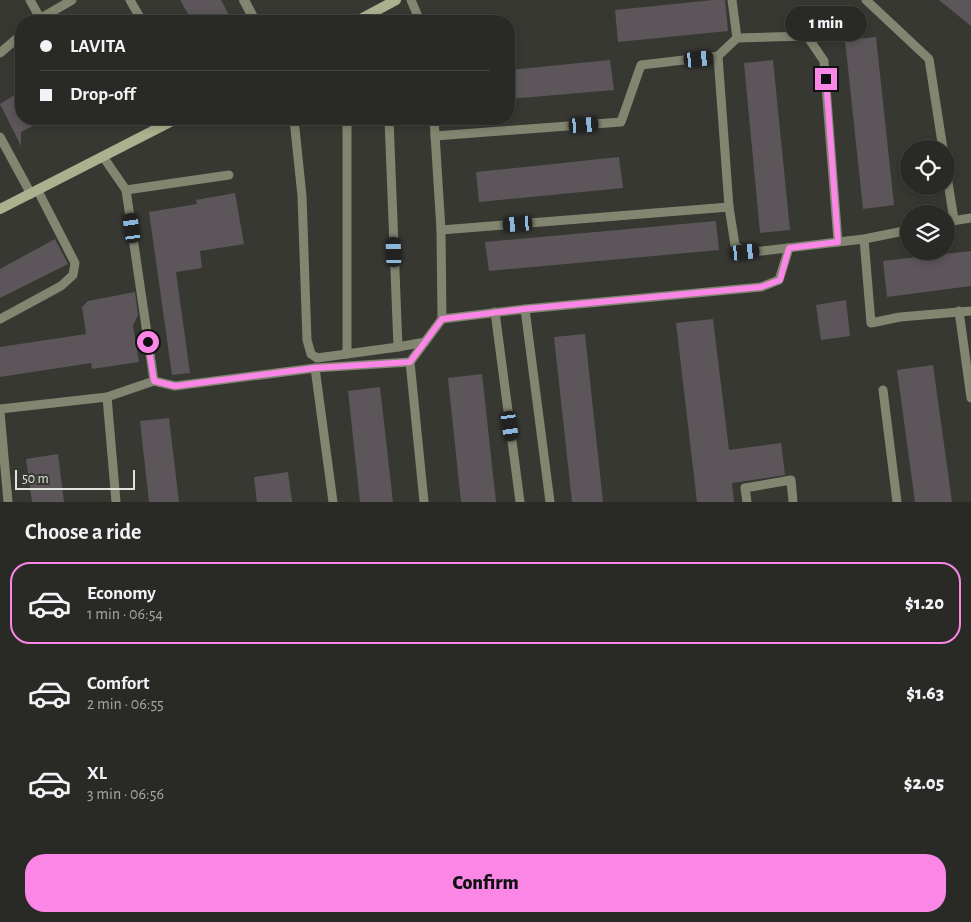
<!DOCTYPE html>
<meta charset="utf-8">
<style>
:root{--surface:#292a26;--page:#31322e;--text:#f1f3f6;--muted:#a5a7a7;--line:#454643;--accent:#fa87e6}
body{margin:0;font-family:"Alegreya Sans",sans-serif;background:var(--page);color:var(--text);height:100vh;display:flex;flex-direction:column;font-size:19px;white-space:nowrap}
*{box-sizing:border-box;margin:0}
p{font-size:16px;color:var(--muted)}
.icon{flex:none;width:28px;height:28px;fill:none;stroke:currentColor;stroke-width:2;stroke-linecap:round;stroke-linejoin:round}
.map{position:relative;height:502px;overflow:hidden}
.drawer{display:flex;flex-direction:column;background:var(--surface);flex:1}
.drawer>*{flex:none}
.banner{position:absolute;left:15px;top:15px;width:500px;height:110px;border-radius:20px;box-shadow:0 2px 8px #0003,0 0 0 1px var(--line);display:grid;align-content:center;height:110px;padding:0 25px;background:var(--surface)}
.buttons{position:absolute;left:900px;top:140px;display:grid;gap:10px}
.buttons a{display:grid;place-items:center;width:55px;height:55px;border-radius:50%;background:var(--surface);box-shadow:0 2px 8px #0003,0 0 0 1px var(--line);font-size:25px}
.scale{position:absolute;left:15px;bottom:12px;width:120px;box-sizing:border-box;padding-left:5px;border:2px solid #e2e2df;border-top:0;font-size:14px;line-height:18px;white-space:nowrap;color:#e2e2df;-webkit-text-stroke:4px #373832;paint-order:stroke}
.end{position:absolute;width:22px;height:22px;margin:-11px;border:6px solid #fa87e6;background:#111;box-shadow:0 0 0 2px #111}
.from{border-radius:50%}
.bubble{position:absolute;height:35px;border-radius:18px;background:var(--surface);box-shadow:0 2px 8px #0003,0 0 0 1px var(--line);font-size:16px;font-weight:800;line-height:35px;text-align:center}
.car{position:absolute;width:15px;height:30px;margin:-15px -8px;border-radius:6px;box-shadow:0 0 4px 1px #0007;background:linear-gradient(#222 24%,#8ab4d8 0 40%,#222 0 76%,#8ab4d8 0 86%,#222 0)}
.banner b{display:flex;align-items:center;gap:18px;height:48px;font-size:19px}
.banner b+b{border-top:1px solid var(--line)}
.banner i{width:12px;height:12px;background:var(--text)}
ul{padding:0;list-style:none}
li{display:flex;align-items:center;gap:15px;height:82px;margin:0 10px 8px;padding:0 15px;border:2px solid transparent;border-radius:20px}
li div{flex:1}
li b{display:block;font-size:19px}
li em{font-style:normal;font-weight:800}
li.selected{border-color:var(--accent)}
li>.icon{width:45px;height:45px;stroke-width:1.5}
h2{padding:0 25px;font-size:22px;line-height:60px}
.action{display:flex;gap:10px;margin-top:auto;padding:10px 25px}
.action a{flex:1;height:58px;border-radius:20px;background:var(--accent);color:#111;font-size:20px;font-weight:800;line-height:58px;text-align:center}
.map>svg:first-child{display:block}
</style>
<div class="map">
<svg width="971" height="502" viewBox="0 0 971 502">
<rect width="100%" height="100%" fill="#373832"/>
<g fill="#5c565a">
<polygon points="180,0 221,0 232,21 192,21"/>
<polygon points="713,0 725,0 728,31 618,42 615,10"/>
<polygon points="939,0 971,0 971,26"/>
<polygon points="876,37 894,205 863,209 845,40"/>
<polygon points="610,60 614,90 509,99 509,70"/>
<polygon points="773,60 790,230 760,233 744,63"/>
<polygon points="21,91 21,119 47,119 21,132 21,146 0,104"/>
<polygon points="619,157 623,188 479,202 476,172"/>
<polygon points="235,193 244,244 200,251 202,268 176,272 190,373 172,375 149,212 197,204 196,200"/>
<polygon points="716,221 719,250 489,271 485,242"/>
<polygon points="55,239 68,264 0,298 0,269"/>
<polygon points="971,251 971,286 887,297 883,261"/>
<polygon points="135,292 138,315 133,326 139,362 92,369 91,363 0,377 0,347 86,334 82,307 88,301"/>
<polygon points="846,300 850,336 821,340 816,305"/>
<polygon points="713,319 729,450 781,443 785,475 732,483 734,502 697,502 676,323"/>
<polygon points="585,334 603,502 572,502 554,337"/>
<polygon points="933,365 952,502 915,502 897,370"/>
<polygon points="482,374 496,502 461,502 448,378"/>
<polygon points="380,387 393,502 360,502 348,391"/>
<polygon points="169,418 179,502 149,502 140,421"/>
<polygon points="58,454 64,502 32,502 26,459"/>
<polygon points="288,472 292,502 257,502 254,477"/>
</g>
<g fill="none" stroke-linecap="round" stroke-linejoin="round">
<g stroke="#82856f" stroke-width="9">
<polyline points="30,0 40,18"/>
<polyline points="130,0 142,21"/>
<polyline points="411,0 420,21"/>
<polyline points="732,0 737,38"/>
<polyline points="866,0 929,59 943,149"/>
<polyline points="36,21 72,0"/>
<polyline points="0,53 21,35"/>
<polyline points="294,119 302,196 307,340 311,354 317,358 398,347 389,119"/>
<polyline points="347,119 347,354"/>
<polyline points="435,136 621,122 641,65 718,56 737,38 807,36 824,61 838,242 864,239 909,230"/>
<polyline points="0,137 31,194"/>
<polyline points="946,170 954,220"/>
<polyline points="126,190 229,175"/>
<polyline points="729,207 735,245 745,253 838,242"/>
<polyline points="946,222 971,218"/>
<polyline points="441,230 729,207 718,56"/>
<polyline points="864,239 871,323 900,317 971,311"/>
<polyline points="525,309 761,287 779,280 789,248"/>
<polyline points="959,311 971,398"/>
<polyline points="495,312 520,502"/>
<polyline points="0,319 61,286 73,275 75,263 38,191"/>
<polyline points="442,319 525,309 550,502"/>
<polyline points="398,347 425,342"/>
<polyline points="315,368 333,502"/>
<polyline points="154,381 175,386 315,368 410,362"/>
<polyline points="883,390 897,502"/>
<polyline points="107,397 116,502"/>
<polyline points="0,409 107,397 154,381 126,190 104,158"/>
<polyline points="0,412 8,502"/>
<polyline points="424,502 410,362 442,319 441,230 434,119"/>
<polyline points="747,502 745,488 791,480 793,502"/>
</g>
<polyline stroke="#82856f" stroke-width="10" points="244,0 255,21"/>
<g stroke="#acb08e" stroke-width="10">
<polyline points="357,21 396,0"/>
<polyline points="0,209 176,119"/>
</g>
</g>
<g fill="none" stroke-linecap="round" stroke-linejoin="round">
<polyline stroke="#fa87e6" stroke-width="6" points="148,342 154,381 175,386 315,368 410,362 442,319 524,309 761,287 780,280 789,248 838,242 826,79"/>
</g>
</svg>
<div class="buttons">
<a><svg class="icon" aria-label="locate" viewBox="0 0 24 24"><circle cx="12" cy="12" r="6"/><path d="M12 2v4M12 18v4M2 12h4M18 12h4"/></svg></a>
<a><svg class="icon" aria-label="layers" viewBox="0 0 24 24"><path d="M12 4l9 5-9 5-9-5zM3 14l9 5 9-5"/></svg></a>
</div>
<div class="scale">50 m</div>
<i class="end from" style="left:148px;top:342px"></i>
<i class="end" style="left:826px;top:79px"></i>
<div class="bubble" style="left:785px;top:6px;width:82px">1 min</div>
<i class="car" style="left:699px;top:59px;rotate:84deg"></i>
<i class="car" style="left:584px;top:125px;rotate:86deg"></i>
<i class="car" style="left:518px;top:224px;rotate:266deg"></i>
<i class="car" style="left:132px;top:228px;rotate:352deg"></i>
<i class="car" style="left:394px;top:252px;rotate:358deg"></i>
<i class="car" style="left:745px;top:252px;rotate:84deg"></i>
<i class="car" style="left:510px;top:426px;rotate:172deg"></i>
<div class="banner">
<b><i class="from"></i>LAVITA</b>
<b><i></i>Drop-off</b>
</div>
</div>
<section class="drawer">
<h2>Choose a ride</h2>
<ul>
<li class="selected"><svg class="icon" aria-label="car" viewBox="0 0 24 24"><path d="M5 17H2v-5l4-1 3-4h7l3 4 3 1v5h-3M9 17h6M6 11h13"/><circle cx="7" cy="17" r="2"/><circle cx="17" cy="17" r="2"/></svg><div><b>Economy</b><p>1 min · 06:54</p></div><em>$1.20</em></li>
<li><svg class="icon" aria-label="car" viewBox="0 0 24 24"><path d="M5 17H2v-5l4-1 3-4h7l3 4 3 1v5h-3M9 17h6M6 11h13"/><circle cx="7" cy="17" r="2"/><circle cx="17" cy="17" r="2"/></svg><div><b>Comfort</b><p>2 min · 06:55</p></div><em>$1.63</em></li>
<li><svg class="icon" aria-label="car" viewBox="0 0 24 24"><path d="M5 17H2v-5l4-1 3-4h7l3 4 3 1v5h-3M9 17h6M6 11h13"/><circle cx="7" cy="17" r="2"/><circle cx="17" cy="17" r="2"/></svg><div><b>XL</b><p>3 min · 06:56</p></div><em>$2.05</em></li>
</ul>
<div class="action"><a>Confirm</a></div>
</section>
